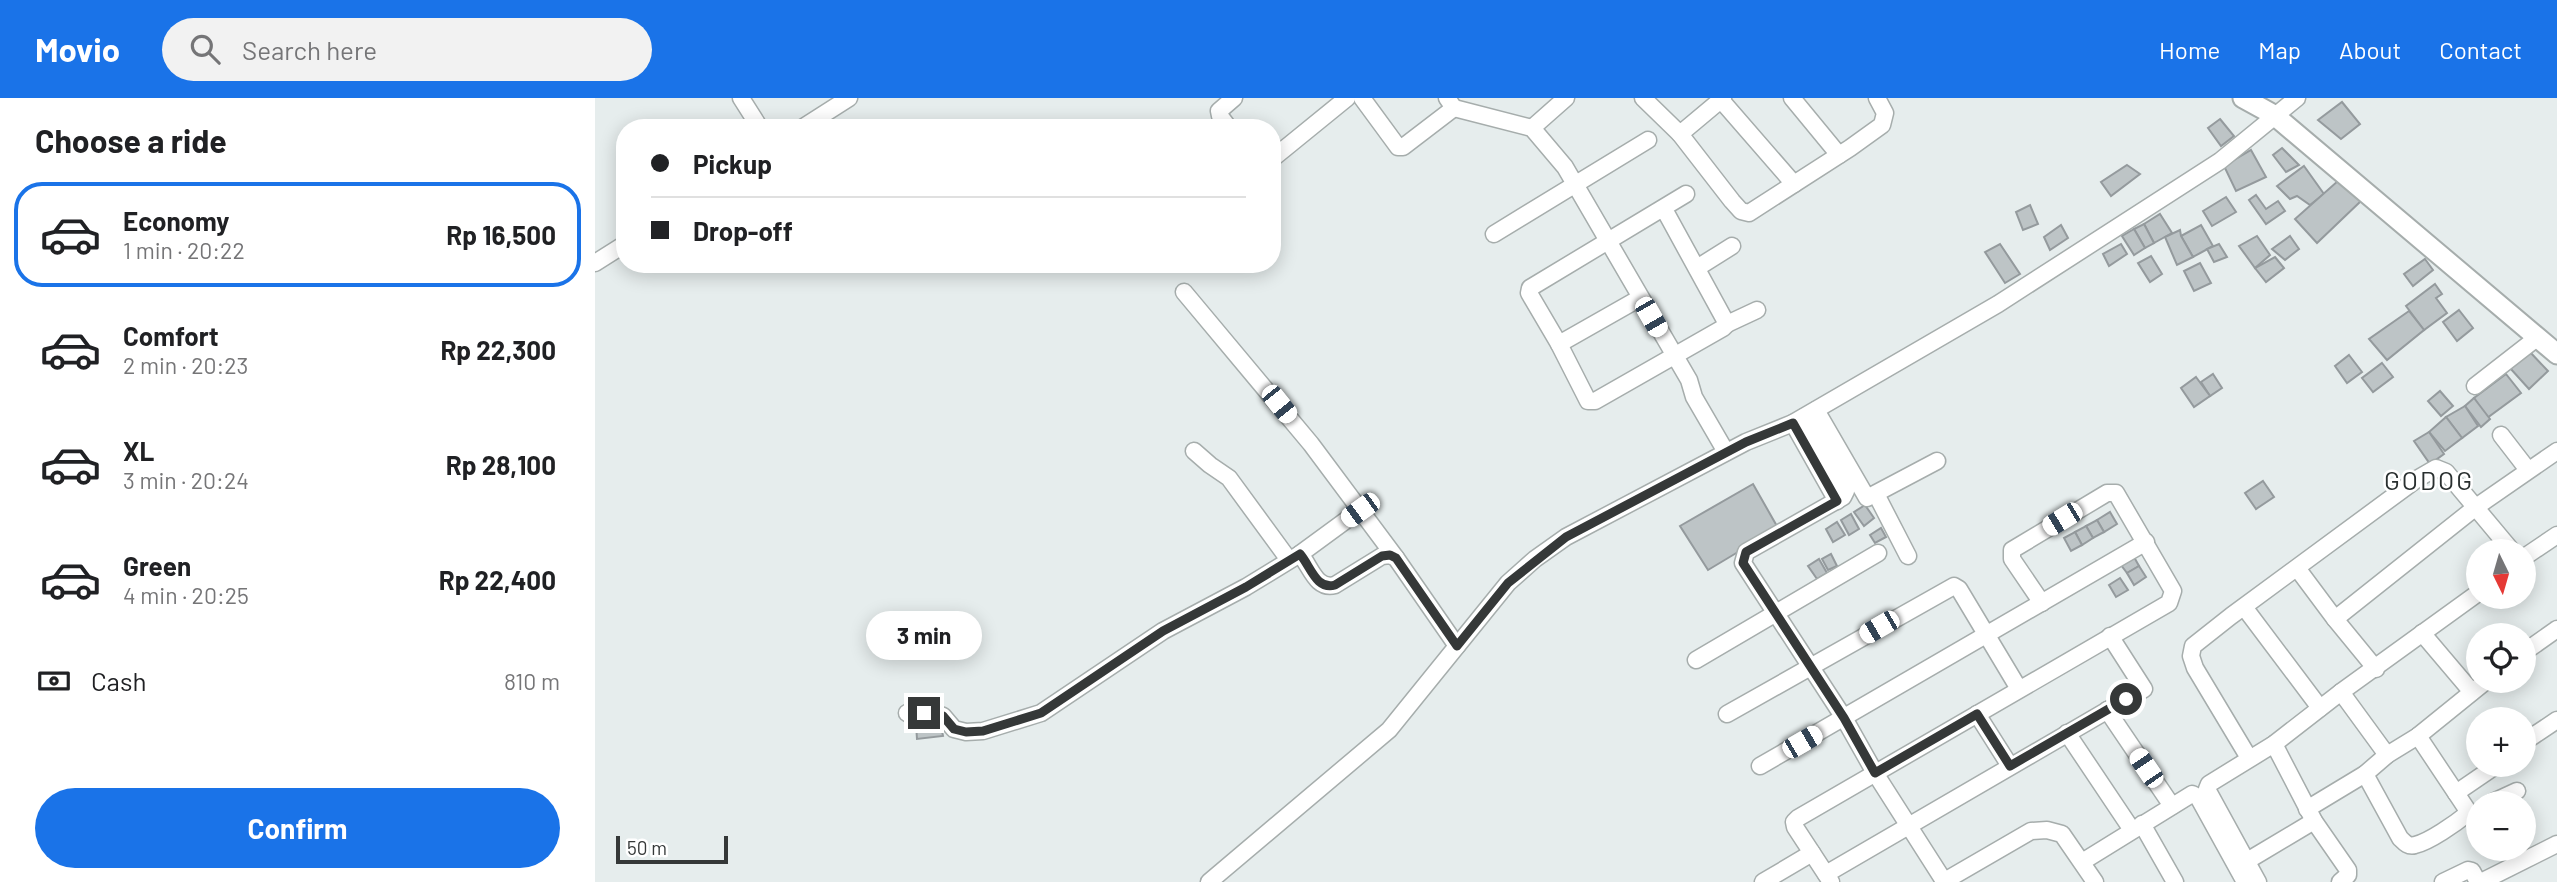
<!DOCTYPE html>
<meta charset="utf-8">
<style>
:root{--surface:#fff;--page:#f2f2f2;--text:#202124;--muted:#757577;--line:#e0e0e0;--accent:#1a73e8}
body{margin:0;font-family:Barlow,sans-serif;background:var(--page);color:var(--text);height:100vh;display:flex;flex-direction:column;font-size:26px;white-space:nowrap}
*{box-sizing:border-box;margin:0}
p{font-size:23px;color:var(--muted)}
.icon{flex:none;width:38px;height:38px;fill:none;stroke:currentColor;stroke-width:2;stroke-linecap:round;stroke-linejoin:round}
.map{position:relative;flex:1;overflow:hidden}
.details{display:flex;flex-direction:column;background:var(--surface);width:595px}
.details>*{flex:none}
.top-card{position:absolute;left:21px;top:21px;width:665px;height:154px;border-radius:28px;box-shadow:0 4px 18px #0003;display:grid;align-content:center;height:154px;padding:0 35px;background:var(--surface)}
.needle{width:46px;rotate:175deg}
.buttons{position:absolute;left:1871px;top:441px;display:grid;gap:14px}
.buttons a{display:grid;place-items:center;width:70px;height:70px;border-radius:50%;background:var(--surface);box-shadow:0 4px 18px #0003;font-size:35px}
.scale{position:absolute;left:21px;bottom:18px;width:112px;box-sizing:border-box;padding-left:7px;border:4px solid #353838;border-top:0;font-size:19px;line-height:24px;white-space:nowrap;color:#353838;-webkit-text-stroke:5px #fff;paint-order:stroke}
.end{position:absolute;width:32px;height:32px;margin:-16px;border:9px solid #353838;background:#fff;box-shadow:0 0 0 4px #fff}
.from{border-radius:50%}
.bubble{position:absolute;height:49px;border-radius:24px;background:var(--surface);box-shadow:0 4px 18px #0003;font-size:23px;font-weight:700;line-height:49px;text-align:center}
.car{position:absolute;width:21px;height:42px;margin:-21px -10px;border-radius:9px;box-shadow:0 0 5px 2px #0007;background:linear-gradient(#fff 24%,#345 0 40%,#fff 0 76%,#345 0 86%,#fff 0)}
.top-card b{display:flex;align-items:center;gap:24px;height:66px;font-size:26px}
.top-card b+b{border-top:2px solid var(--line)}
.top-card i{width:18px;height:18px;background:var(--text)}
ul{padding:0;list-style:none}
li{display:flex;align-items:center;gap:21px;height:105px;margin:0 14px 10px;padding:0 21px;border:4px solid transparent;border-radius:28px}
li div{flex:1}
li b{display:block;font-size:26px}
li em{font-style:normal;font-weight:700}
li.on{border-color:var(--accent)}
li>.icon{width:63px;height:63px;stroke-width:1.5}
h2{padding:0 35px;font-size:32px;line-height:84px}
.pay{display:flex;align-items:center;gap:18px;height:77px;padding:0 35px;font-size:26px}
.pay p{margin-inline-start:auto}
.action{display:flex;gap:14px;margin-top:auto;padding:14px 35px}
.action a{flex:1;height:80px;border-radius:42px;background:var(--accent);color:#fff;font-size:28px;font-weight:700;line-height:80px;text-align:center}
header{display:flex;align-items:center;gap:42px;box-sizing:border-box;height:98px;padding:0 35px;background:var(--accent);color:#fff}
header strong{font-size:33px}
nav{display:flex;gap:38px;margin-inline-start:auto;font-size:24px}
.search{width:490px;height:63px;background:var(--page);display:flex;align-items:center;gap:18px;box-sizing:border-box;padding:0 24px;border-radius:38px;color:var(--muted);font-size:26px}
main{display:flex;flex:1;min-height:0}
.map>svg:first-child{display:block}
</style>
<header>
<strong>Movio</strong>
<div class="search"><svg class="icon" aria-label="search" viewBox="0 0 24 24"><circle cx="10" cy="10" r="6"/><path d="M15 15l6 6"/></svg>Search here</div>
<nav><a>Home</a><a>Map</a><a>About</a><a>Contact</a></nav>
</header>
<main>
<section class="details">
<h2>Choose a ride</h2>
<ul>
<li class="on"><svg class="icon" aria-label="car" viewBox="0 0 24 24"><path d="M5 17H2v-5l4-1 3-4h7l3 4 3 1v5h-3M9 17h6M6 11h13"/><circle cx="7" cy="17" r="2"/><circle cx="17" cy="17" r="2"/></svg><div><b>Economy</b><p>1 min · 20:22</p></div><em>Rp 16,500</em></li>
<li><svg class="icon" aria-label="car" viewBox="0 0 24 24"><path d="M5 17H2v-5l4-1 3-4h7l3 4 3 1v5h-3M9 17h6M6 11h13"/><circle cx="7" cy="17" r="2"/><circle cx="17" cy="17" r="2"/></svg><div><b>Comfort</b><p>2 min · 20:23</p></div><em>Rp 22,300</em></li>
<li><svg class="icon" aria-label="car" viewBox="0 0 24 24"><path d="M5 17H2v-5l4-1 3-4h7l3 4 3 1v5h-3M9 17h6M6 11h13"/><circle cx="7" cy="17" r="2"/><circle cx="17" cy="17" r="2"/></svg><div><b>XL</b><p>3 min · 20:24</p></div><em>Rp 28,100</em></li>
<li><svg class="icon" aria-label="car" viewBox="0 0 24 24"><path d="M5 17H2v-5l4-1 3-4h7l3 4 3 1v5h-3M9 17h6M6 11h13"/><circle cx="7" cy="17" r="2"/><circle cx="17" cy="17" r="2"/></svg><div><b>Green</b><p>4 min · 20:25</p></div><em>Rp 22,400</em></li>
</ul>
<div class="pay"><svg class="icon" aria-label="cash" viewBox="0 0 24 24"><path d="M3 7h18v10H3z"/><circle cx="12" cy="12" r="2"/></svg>Cash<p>810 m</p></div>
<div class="action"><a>Confirm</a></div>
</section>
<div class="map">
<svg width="1962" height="784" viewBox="0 0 1962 784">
<rect width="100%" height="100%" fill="#e6eded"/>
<g fill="#bdc4c6" stroke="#949a9d" stroke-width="2">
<polygon points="1747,4 1765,26 1746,41 1723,22"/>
<polygon points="1625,21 1639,38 1626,48 1613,30"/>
<polygon points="1687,50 1704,67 1691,74 1678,57"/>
<polygon points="1656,52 1671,79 1641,93 1629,68"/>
<polygon points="1532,67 1545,76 1516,98 1506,84"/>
<polygon points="1709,68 1729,96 1715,107 1702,98 1695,101 1682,88"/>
<polygon points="1744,82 1767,102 1722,145 1700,121"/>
<polygon points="1661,97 1671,111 1683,103 1690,113 1671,126 1654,102"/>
<polygon points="1631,99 1641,114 1617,128 1608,113"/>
<polygon points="1435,107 1443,126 1428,132 1421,114"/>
<polygon points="1565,116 1577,135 1559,145 1549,126"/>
<polygon points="1549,126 1559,145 1550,150 1539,131"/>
<polygon points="1466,127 1473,140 1455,152 1449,139"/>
<polygon points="1606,127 1618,148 1598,159 1586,138"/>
<polygon points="1539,131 1550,150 1539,157 1527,138"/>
<polygon points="1585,132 1586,138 1598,159 1582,167 1570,139"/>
<polygon points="1662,138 1675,157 1660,170 1644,148"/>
<polygon points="1695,138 1704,151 1690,162 1677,151"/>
<polygon points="1405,146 1425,176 1410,185 1390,154"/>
<polygon points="1526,146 1532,156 1514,168 1508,156"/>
<polygon points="1624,146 1632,159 1619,164 1612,151"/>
<polygon points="1556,158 1567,176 1555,184 1543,165"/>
<polygon points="1680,159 1689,170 1671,184 1660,170"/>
<polygon points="1830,161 1838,172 1818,188 1809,176"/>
<polygon points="1605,165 1616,185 1599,193 1589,173"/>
<polygon points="1840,186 1847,196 1841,200 1852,215 1829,232 1811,208"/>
<polygon points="1864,212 1878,230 1862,243 1848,224"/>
<polygon points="1814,213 1829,232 1792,262 1774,241"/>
<polygon points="1934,253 1953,273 1934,291 1915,270"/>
<polygon points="1754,257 1767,274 1752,285 1740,268"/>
<polygon points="1787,265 1798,279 1778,294 1767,280"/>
<polygon points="1618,276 1627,290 1615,298 1606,284"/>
<polygon points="1911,276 1926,295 1892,320 1879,300"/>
<polygon points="1601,279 1615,298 1599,309 1586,290"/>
<polygon points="1845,293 1858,308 1846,318 1833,303"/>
<polygon points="1879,300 1895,321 1886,329 1870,308"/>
<polygon points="1870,308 1883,328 1867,340 1851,319"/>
<polygon points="1851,319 1867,340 1850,353 1834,334"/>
<polygon points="1834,334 1849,356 1835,366 1819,343"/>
<polygon points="1668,383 1679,399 1661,411 1650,395"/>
<polygon points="1158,386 1183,430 1113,472 1085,428"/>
<polygon points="1270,407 1279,420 1269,428 1259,414"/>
<polygon points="1515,414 1522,426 1509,434 1502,422"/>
<polygon points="1256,416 1264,431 1254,437 1246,422"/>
<polygon points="1502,422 1509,434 1498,440 1491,428"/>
<polygon points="1242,424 1250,437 1238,444 1231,431"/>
<polygon points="1491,428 1498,440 1487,447 1480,434"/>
<polygon points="1286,430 1291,439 1280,445 1275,437"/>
<polygon points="1480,434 1487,447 1476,453 1469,440"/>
<polygon points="1236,456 1242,468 1233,472 1227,461"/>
<polygon points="1539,459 1544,468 1532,475 1526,467"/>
<polygon points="1224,461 1232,475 1222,481 1213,468"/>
<polygon points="1544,468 1551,479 1539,487 1532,475"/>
<polygon points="1525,480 1533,492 1521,499 1514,487"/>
<polygon points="345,623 348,638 322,641 321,626"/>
</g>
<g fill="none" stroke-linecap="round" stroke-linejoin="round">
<defs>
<g id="minor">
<polyline points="146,0 165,30"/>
<polyline points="767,0 803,49 808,49 859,10"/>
<polyline points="852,0 859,10 937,30 970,69 1094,282 1099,299 1131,354"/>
<polyline points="1048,0 1085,36 1128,0"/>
<polyline points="1197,0 1244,57"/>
<polyline points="1126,2 1199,86"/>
<polyline points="207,30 254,0"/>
<polyline points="634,30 625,18 624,13 639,0"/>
<polyline points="937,30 971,0"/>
<polyline points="1085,36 1137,103 1146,113 1154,115 1255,50 1287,27 1290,15 1282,0"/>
<polyline points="677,61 752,0"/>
<polyline points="1069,111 1132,226 1128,230 1000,303 993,303 964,246 934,195 935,190 1091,96"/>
<polyline points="899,136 1053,42"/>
<polyline points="0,165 30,146"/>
<polyline points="1102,170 1137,148"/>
<polyline points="589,194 716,346 801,460"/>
<polyline points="1132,226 1162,212"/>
<polyline points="964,246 1045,200"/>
<polyline points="1880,288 1943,239"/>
<polyline points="1221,312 1272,400 1342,363"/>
<polyline points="1209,319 1251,393 1248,399 1151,454 1148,465 1249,620 1280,675 1349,783"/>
<polyline points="1198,325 1242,403"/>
<polyline points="1906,337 1933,372"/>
<polyline points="599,353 615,367 634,380 694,462"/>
<polyline points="1281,396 1313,458"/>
<polyline points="705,456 765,412"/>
<polyline points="1928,460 1962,437"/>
<polyline points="1702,470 1740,521"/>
<polyline points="1649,509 1725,610"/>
<polyline points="1827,535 1877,594"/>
<polyline points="1928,555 1962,531"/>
<polyline points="1101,562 1283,455"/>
<polyline points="1781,571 1740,521 1881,409 1962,353"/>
<polyline points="1746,594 1792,657"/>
<polyline points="1512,612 1577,708"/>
<path d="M 312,615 L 340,615 L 348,618 L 359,631 L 371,634 L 388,633 L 446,615 L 568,533 L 651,489 L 705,456 C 716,469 721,492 740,487 L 787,458 L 795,457 L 801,460 L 862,548"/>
<polyline points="1132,616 1359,488 1364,491 1424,591"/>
<polyline points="1382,616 1415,668"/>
<polyline points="1472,635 1537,732"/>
<polyline points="1932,642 1962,622"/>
<polyline points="1679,646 1719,723 1753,772 1753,777 1745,784"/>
<polyline points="1654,660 1600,570 1596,558 1598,548 1636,518 1822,381 1841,370 1851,374 1917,453"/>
<polyline points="1165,668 1551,444"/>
<path d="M 1770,676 L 1805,740 C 1809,744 1813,749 1820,747 C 1834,744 1861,725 1872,716 L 1871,710 L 1823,638"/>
<polyline points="1861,695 1902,667"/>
<polyline points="1896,705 1922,693"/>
<polyline points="1712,711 1770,676 1792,657 1823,638 1891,583"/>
<polyline points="1547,726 1580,784"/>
<polyline points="1652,763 1719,723"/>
<polyline points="1487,764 1597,696 1603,699 1650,784"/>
<polyline points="1231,776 1549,591 1515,538"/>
<polyline points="614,784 794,632 913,485 940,461 971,439 1151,344 1198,325 1403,206 1625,63 1702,0"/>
<polyline points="1168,784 1217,755"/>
<polyline points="1236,784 1200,729 1199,724 1203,720 1574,505 1578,493 1521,395 1512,395 1417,452 1417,461 1447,505"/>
<polyline points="1348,784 1436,733 1452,732 1467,736 1500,784"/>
<polyline points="1663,784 1612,691 1614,686 1679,646 1746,594 1883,495"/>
<polyline points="1848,784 1873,772 1877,773 1883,784"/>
<polyline points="1886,784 1962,746"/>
</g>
<polyline id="tertiary" points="1648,0 1679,17 1962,256"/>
</defs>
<use href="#minor" stroke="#a6adac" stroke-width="19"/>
<use href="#tertiary" stroke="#a6adac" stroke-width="23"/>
<use href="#minor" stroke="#fff" stroke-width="16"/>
<use href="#tertiary" stroke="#fff" stroke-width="19"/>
</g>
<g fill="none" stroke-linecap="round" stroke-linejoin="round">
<path stroke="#353838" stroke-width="9" d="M 329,615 L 340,615 L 348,618 L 359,631 L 371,634 L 388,633 L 446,615 L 568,533 L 651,489 L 705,456 C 716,469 721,492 740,487 L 787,458 L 795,457 L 801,460 L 862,548 L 913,485 L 971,439 L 1151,344 L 1198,325 L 1242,403 L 1151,454 L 1148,465 L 1249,620 L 1280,675 L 1382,616 L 1415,668 L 1531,601"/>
</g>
<g text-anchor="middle" stroke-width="5" stroke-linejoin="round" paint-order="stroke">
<g font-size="26" letter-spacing="2" fill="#292f2f" stroke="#fff">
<text x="1834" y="392">GODOG</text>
</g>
</g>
</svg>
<div class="buttons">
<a><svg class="needle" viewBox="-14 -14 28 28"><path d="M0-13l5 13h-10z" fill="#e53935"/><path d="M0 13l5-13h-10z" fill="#757577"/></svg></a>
<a><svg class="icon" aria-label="locate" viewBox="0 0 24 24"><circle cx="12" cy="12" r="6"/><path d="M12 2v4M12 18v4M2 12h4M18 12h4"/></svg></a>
<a>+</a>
<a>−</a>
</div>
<div class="scale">50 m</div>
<i class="end from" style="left:1531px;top:601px"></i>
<i class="end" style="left:329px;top:615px"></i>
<div class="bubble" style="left:271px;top:513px;width:116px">3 min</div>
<i class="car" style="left:1056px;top:219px;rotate:150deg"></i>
<i class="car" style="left:684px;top:306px;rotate:141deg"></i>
<i class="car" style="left:765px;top:412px;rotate:234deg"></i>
<i class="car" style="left:1467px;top:421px;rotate:239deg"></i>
<i class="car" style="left:1284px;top:529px;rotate:240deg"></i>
<i class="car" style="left:1207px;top:644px;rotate:60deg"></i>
<i class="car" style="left:1551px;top:670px;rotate:326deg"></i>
<div class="top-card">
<b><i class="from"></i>Pickup</b>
<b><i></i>Drop-off</b>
</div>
</div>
</main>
